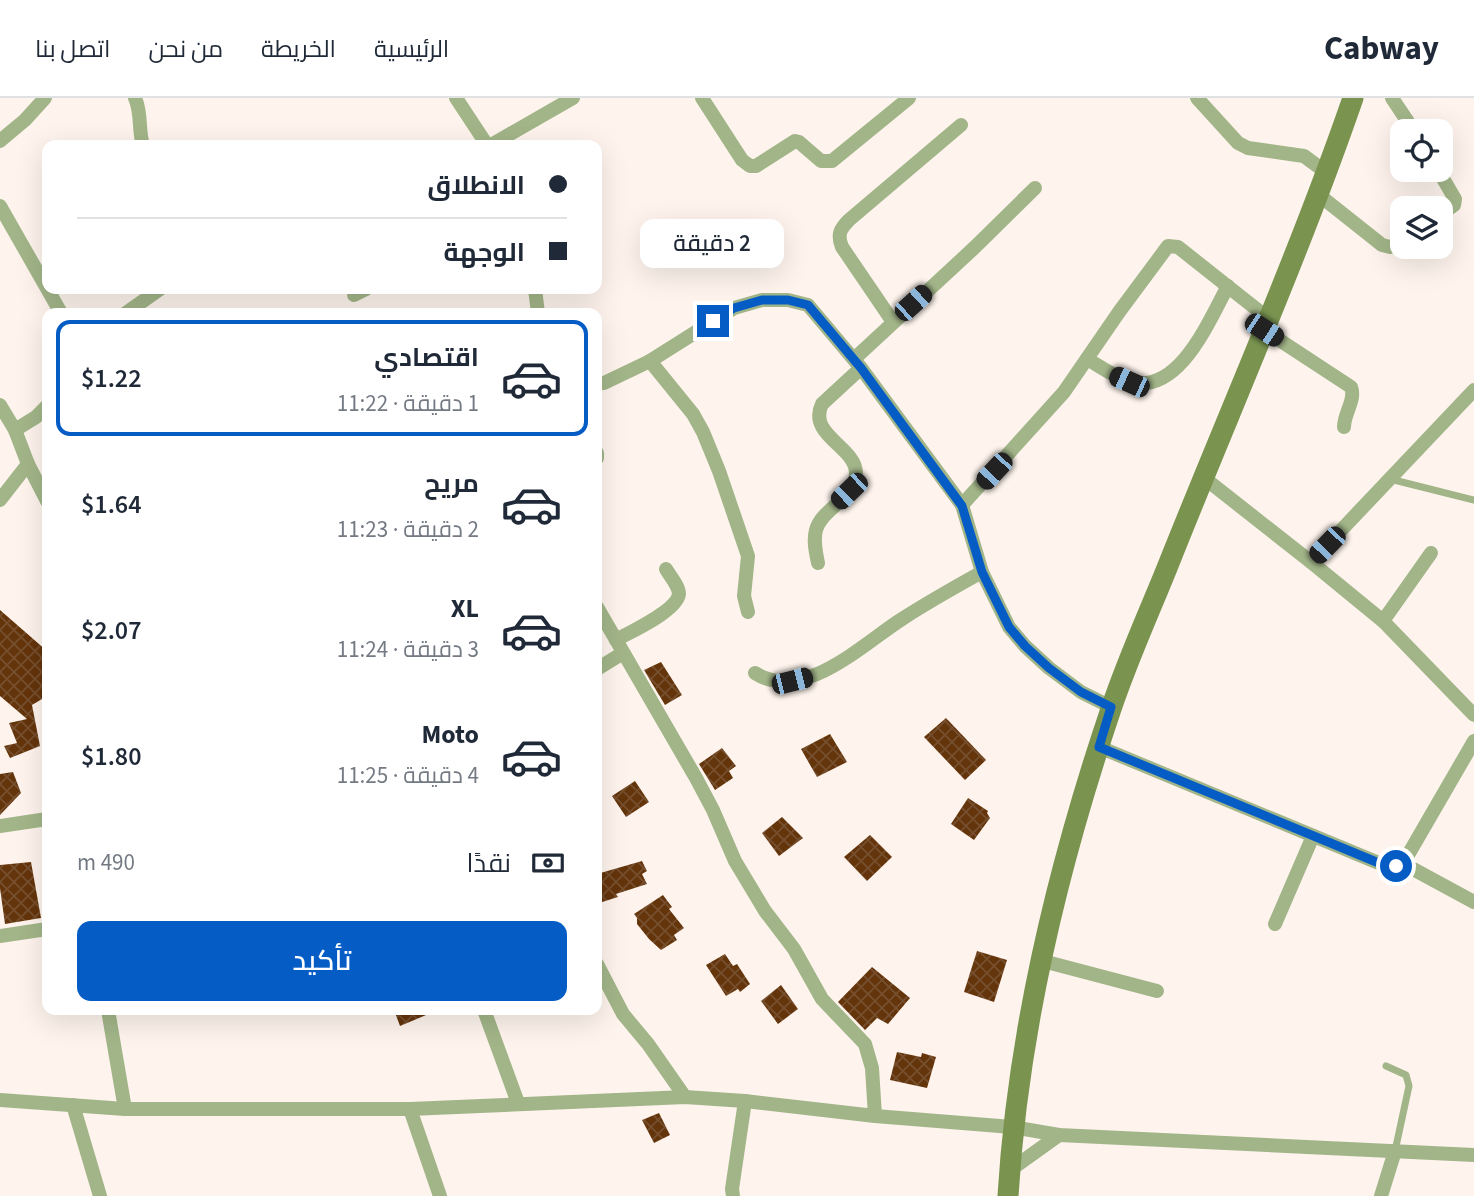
<!DOCTYPE html>
<html lang="ar">
<meta charset="utf-8">
<style>
:root{--surface:#fff;--page:#f2f2f3;--text:#1f2937;--muted:#747a83;--line:#e0e1e3;--accent:#055cc5}
body{margin:0;font-family:"Source Sans 3",Cairo,sans-serif;background:var(--page);color:var(--text);direction:rtl;height:100vh;display:flex;flex-direction:column;font-size:26px;white-space:nowrap}
*{box-sizing:border-box;margin:0}
p{font-size:23px;color:var(--muted)}
.icon{flex:none;width:38px;height:38px;fill:none;stroke:currentColor;stroke-width:2;stroke-linecap:round;stroke-linejoin:round}
.map{position:relative;flex:1;overflow:hidden;direction:ltr}
.panel{position:absolute;left:42px;top:210px;width:560px;height:707px;display:flex;flex-direction:column;background:var(--surface);border-radius:14px;box-shadow:0 7px 28px #0002;direction:rtl}
.panel>*{flex:none}
.banner{position:absolute;left:42px;top:42px;width:560px;height:154px;border-radius:14px;box-shadow:0 7px 28px #0002;direction:rtl;display:grid;align-content:center;height:154px;padding:0 35px;background:var(--surface)}
.fabs{position:absolute;left:1390px;top:21px;display:grid;gap:14px}
.fabs a{display:grid;place-items:center;width:63px;height:63px;border-radius:14px;background:var(--surface);box-shadow:0 7px 28px #0002;font-size:35px}
.end{position:absolute;width:32px;height:32px;margin:-16px;border:9px solid #055cc5;background:#fff;box-shadow:0 0 0 4px #fff}
.from{border-radius:50%}
.bubble{position:absolute;height:49px;border-radius:14px;background:var(--surface);box-shadow:0 7px 28px #0002;font-size:23px;font-weight:600;line-height:49px;text-align:center;direction:rtl}
.car{position:absolute;width:21px;height:42px;margin:-21px -10px;border-radius:9px;box-shadow:0 0 5px 2px #0007;background:linear-gradient(#222 24%,#8ab4d8 0 40%,#222 0 76%,#8ab4d8 0 86%,#222 0)}
.banner b{display:flex;align-items:center;gap:24px;height:66px;font-size:26px}
.banner b+b{border-top:2px solid var(--line)}
.banner i{width:18px;height:18px;background:var(--text)}
ul{padding:12px 0 0;list-style:none}
li{display:flex;align-items:center;gap:21px;height:116px;margin:0 14px 10px;padding:0 21px;border:4px solid transparent;border-radius:14px}
li div{flex:1}
li b{display:block;font-size:26px}
li em{font-style:normal;font-weight:600}
li.current{border-color:var(--accent)}
li>.icon{width:63px;height:63px;stroke-width:1.5}
.pay{display:flex;align-items:center;gap:18px;height:77px;padding:0 35px;font-size:26px}
.pay p{margin-inline-start:auto}
.primary-button{display:flex;gap:14px;margin-top:auto;padding:14px 35px}
.primary-button a{flex:1;height:80px;border-radius:14px;background:var(--accent);color:#fff;font-size:28px;font-weight:600;line-height:80px;text-align:center}
header{display:flex;align-items:center;gap:42px;box-sizing:border-box;height:98px;padding:0 35px;background:var(--surface);border-bottom:2px solid var(--line)}
header strong{font-size:33px}
nav{display:flex;gap:38px;margin-inline-start:auto;font-size:24px}
.map>svg:first-child{display:block}
</style>
<header>
<strong>Cabway</strong>
<nav><a>الرئيسية</a><a>الخريطة</a><a>من نحن</a><a>اتصل بنا</a></nav>
</header>
<div class="map">
<svg width="1474" height="1098" viewBox="0 0 1474 1098">
<defs>
<pattern id="building-cross-hatch" width="8" height="8" patternUnits="userSpaceOnUse" patternTransform="scale(1.75)"><rect width="8" height="8" fill="#64340b"/><path d="M0 0l8 8M0 8l8-8" fill="none" stroke="#764f2e"/></pattern>
</defs>
<rect width="100%" height="100%" fill="#fef4ed"/>
<g fill="url(#building-cross-hatch)">
<polygon points="0,512 47,553 47,598 32,607 40,648 10,660 4,648 17,645 9,625 27,621 0,598"/>
<polygon points="661,564 682,597 665,607 644,572"/>
<polygon points="946,620 986,662 965,682 924,639"/>
<polygon points="830,636 847,664 817,679 801,651"/>
<polygon points="722,650 736,668 729,673 733,680 715,692 699,666"/>
<polygon points="13,674 21,695 0,717 0,676"/>
<polygon points="635,683 649,704 626,719 612,698"/>
<polygon points="968,700 988,713 987,715 990,720 974,742 951,726"/>
<polygon points="782,719 803,740 779,758 762,735"/>
<polygon points="870,737 892,759 867,783 844,759"/>
<polygon points="642,763 647,773 642,776 647,786 616,796 618,799 599,805 597,776"/>
<polygon points="31,764 41,820 5,826 0,790 0,767"/>
<polygon points="663,797 672,809 669,811 684,830 674,837 677,842 661,852 649,841 637,826 637,820 634,816"/>
<polygon points="977,853 1007,862 994,904 964,894"/>
<polygon points="725,856 733,868 737,866 750,886 740,894 738,891 726,898 706,867"/>
<polygon points="872,869 910,900 888,926 877,920 865,932 838,904"/>
<polygon points="781,887 798,911 778,926 761,903"/>
<polygon points="394,912 438,912 400,928"/>
<polygon points="897,954 921,959 922,955 936,959 927,990 890,982"/>
<polygon points="659,1015 670,1037 654,1045 642,1022"/>
</g>
<g fill="none" stroke-linecap="round" stroke-linejoin="round">
<g stroke="#a2b588" stroke-width="7">
<polyline points="1390,381 1474,402"/>
<polyline points="1386,968 1406,977 1409,988 1395,1053"/>
</g>
<g stroke="#a2b588" stroke-width="14">
<path d="M 135,0 C 142,15 138,32 143,47"/>
<polyline points="456,0 487,47"/>
<polyline points="702,0 742,62 750,68 756,68 795,43 799,44 821,63 832,63 909,0"/>
<polyline points="1197,0 1238,45 1248,50 1304,58 1327,75"/>
<polyline points="1392,0 1414,33"/>
<polyline points="0,43 25,22 45,0"/>
<polyline points="491,47 573,0"/>
<polyline points="1438,72 1455,101 1454,107 1440,117"/>
<polyline points="1319,97 1382,147 1390,149 1402,144"/>
<polyline points="0,108 61,215"/>
<polyline points="535,191 538,215"/>
<polyline points="354,197 366,191"/>
<polyline points="126,215 160,191"/>
<path d="M 893,224 L 842,149 C 837,137 840,131 849,122 L 961,27"/>
<path d="M 1264,232 L 1351,289 C 1356,302 1344,315 1344,329"/>
<polyline points="854,261 974,150 1035,90"/>
<path d="M 1087,261 C 1101,269 1116,280 1131,284 C 1180,296 1209,222 1228,188"/>
<polyline points="650,263 693,316 703,334 719,373 748,458 744,498 748,514"/>
<polyline points="597,285 604,285 650,263 734,210 762,202 788,202 808,207 861,270 962,407 982,474 1009,529 1025,548 1049,570 1081,594 1111,609"/>
<polyline points="0,307 15,332 28,366 0,402"/>
<polyline points="15,332 36,319 47,308"/>
<polyline points="597,355 597,360"/>
<polyline points="28,366 47,403"/>
<polyline points="1203,379 1311,464 1383,523 1474,617"/>
<polyline points="962,407 1064,294 1119,214 1168,148 1178,149 1269,221"/>
<polyline points="1311,464 1474,292"/>
<path d="M 818,465 C 816,455 813,443 816,432 C 822,410 856,400 856,375 C 856,349 807,337 822,306 L 861,270"/>
<polyline points="597,509 696,680 713,712 735,763 765,813 794,851 822,901 865,946 872,970 875,1018"/>
<polyline points="1383,523 1431,455"/>
<path d="M 616,542 C 630,534 677,513 679,496 C 679,488 670,478 666,471"/>
<polyline points="597,571 623,555"/>
<path d="M 755,575 C 803,606 864,545 902,521 C 928,504 955,489 982,474"/>
<polyline points="1099,649 1386,768 1396,768 1408,757 1474,643"/>
<polyline points="0,728 47,721"/>
<polyline points="1402,765 1474,804"/>
<polyline points="1275,826 1313,738"/>
<polyline points="0,838 47,831"/>
<polyline points="1039,862 1157,893"/>
<polyline points="597,866 623,916 648,946 685,999"/>
<polyline points="108,912 125,1011"/>
<polyline points="484,912 518,1005"/>
<polyline points="0,1002 125,1011 410,1011 685,999 745,1003 875,1018 1012,1029 1059,1037 1474,1057"/>
<polyline points="73,1007 100,1098"/>
<polyline points="410,1011 440,1098"/>
<polyline points="1009,1073 1059,1037"/>
<polyline points="733,1098 732,1091 745,1003"/>
<polyline points="1381,1098 1395,1053"/>
</g>
<path stroke="#7a9450" stroke-width="21" d="M 1008,1098 C 1018,931 1058,768 1111,611 C 1127,563 1148,517 1167,470 C 1229,314 1298,159 1353,0"/>
</g>
<g fill="none" stroke-linecap="round" stroke-linejoin="round">
<polyline stroke="#055cc5" stroke-width="9" points="713,223 734,210 762,202 788,202 808,207 861,270 962,408 982,474 1009,529 1025,548 1049,570 1081,594 1111,609 1099,649 1386,768 1396,768"/>
</g>
</svg>
<div class="fabs">
<a><svg class="icon" aria-label="locate" viewBox="0 0 24 24"><circle cx="12" cy="12" r="6"/><path d="M12 2v4M12 18v4M2 12h4M18 12h4"/></svg></a>
<a><svg class="icon" aria-label="layers" viewBox="0 0 24 24"><path d="M12 4l9 5-9 5-9-5zM3 14l9 5 9-5"/></svg></a>
</div>
<i class="end from" style="left:1396px;top:768px"></i>
<i class="end" style="left:713px;top:223px"></i>
<div class="bubble" style="left:640px;top:121px;width:144px">2 دقيقة</div>
<i class="car" style="left:913px;top:205px;rotate:48deg"></i>
<i class="car" style="left:1264px;top:232px;rotate:123deg"></i>
<i class="car" style="left:1129px;top:284px;rotate:294deg"></i>
<i class="car" style="left:994px;top:373px;rotate:223deg"></i>
<i class="car" style="left:849px;top:393px;rotate:226deg"></i>
<i class="car" style="left:1327px;top:447px;rotate:224deg"></i>
<i class="car" style="left:792px;top:583px;rotate:76deg"></i>
<div class="banner">
<b><i class="from"></i>الانطلاق</b>
<b><i></i>الوجهة</b>
</div>
<section class="panel">
<ul>
<li class="current"><svg class="icon" aria-label="car" viewBox="0 0 24 24"><path d="M5 17H2v-5l4-1 3-4h7l3 4 3 1v5h-3M9 17h6M6 11h13"/><circle cx="7" cy="17" r="2"/><circle cx="17" cy="17" r="2"/></svg><div><b>اقتصادي</b><p>1 دقيقة · 11:22</p></div><em>$1.22</em></li>
<li><svg class="icon" aria-label="car" viewBox="0 0 24 24"><path d="M5 17H2v-5l4-1 3-4h7l3 4 3 1v5h-3M9 17h6M6 11h13"/><circle cx="7" cy="17" r="2"/><circle cx="17" cy="17" r="2"/></svg><div><b>مريح</b><p>2 دقيقة · 11:23</p></div><em>$1.64</em></li>
<li><svg class="icon" aria-label="car" viewBox="0 0 24 24"><path d="M5 17H2v-5l4-1 3-4h7l3 4 3 1v5h-3M9 17h6M6 11h13"/><circle cx="7" cy="17" r="2"/><circle cx="17" cy="17" r="2"/></svg><div><b>XL</b><p>3 دقيقة · 11:24</p></div><em>$2.07</em></li>
<li><svg class="icon" aria-label="car" viewBox="0 0 24 24"><path d="M5 17H2v-5l4-1 3-4h7l3 4 3 1v5h-3M9 17h6M6 11h13"/><circle cx="7" cy="17" r="2"/><circle cx="17" cy="17" r="2"/></svg><div><b>Moto</b><p>4 دقيقة · 11:25</p></div><em>$1.80</em></li>
</ul>
<div class="pay"><svg class="icon" aria-label="cash" viewBox="0 0 24 24"><path d="M3 7h18v10H3z"/><circle cx="12" cy="12" r="2"/></svg>نقدًا<p>490 m</p></div>
<div class="primary-button"><a>تأكيد</a></div>
</section>
</div>
